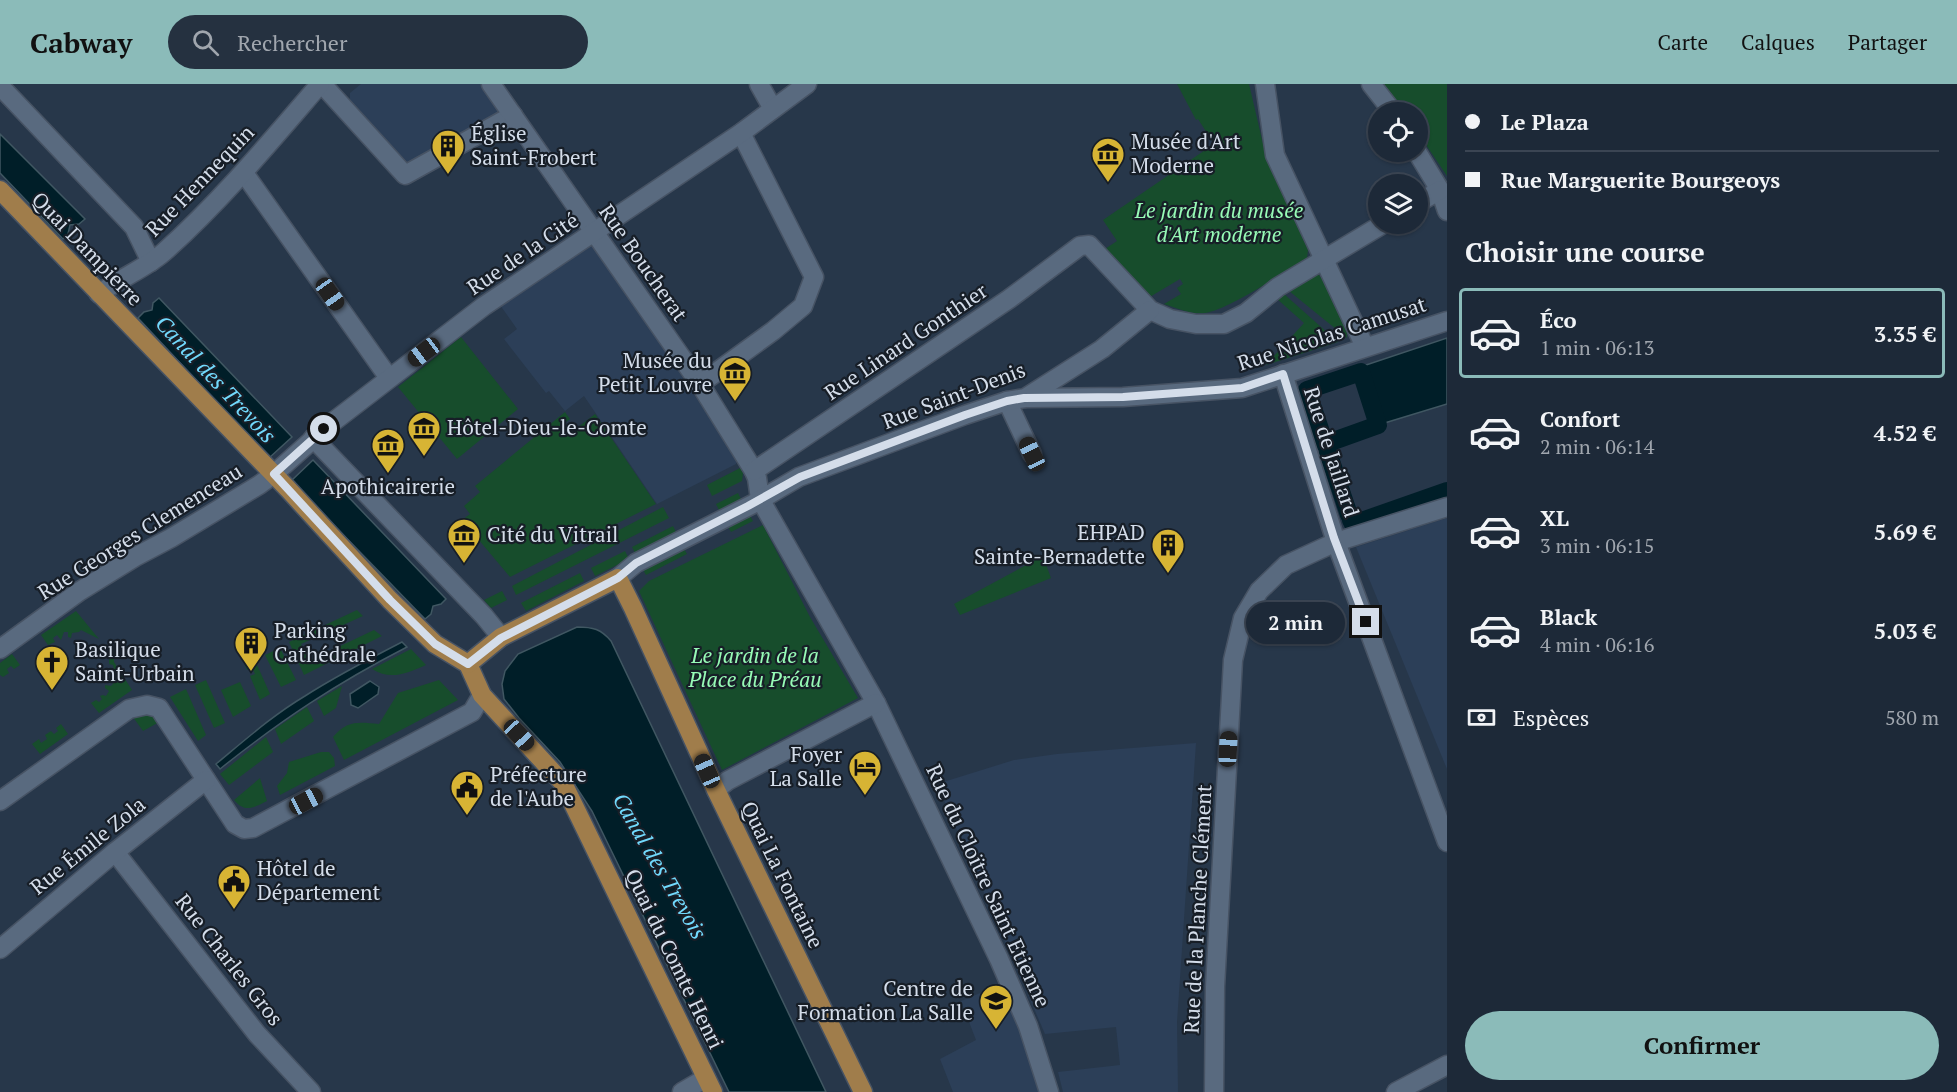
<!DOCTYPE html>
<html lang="fr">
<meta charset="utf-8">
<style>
:root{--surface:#1d2938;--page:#253140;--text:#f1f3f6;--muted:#a0a6ae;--line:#3b4553;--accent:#8bbbb9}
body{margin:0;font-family:"PT Serif",serif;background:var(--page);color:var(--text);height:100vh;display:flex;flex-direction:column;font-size:22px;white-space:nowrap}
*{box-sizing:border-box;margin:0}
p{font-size:20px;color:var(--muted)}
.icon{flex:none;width:33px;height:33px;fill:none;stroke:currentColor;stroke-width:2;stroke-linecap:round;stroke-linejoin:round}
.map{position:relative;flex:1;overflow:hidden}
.drawer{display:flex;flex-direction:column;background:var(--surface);width:510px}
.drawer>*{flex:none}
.guide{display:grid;align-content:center;height:132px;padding:0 18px;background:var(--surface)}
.tools{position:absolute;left:1368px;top:18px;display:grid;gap:12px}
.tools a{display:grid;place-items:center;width:60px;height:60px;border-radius:50%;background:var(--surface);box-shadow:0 2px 4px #0004,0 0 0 2px var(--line);font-size:30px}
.end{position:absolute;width:27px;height:27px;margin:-14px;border:8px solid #d4ddea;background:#111;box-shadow:0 0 0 3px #111}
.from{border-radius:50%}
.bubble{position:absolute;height:42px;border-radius:21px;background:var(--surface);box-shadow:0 2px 4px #0004,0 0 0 2px var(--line);font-size:20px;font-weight:700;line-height:42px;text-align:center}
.car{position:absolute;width:18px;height:36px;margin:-18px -9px;border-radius:8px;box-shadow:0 0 4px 2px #0007;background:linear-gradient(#222 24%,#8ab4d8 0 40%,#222 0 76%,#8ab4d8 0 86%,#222 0)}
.guide b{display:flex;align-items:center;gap:21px;height:57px;font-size:22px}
.guide b+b{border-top:2px solid var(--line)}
.guide i{width:15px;height:15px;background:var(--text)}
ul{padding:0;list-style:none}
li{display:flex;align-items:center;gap:18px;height:90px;margin:0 12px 9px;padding:0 6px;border:3px solid transparent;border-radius:6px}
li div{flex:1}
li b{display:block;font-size:22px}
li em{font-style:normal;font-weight:700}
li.current{border-color:var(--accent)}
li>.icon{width:54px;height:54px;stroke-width:1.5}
h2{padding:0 18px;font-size:27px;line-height:72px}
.pay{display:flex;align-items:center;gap:15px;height:66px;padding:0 18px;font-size:22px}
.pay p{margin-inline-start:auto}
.primary-button{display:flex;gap:12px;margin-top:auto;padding:12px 18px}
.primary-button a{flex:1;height:69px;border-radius:36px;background:var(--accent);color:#111;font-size:24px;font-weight:700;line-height:69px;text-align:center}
header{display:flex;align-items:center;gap:36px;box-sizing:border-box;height:84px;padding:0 30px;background:var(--accent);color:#111}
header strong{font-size:28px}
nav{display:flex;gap:33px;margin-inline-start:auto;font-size:21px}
.search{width:420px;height:54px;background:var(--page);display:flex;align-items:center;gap:15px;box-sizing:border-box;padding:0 21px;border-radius:33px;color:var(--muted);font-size:22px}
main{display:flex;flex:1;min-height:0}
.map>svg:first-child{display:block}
</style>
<header>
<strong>Cabway</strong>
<div class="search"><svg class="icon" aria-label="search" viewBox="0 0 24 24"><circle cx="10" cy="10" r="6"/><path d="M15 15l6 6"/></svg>Rechercher</div>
<nav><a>Carte</a><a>Calques</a><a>Partager</a></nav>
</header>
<main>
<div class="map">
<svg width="1447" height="1008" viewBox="0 0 1447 1008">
<rect width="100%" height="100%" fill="#27374a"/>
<g fill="#2c3f58">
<polygon points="361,0 485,0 506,27 408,79 393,63 391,65 350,24 350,9"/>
<polygon points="591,161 595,162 737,375 736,380 657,420 584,312 565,327 549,307 546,309 504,255 517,245 500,221"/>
<polygon points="1447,434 1447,685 1356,463"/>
<polygon points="1196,659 1177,938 1178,1008 1063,1008 1058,988 1120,981 1116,943 1045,950 937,700 1014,676 1057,670"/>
<polygon points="1002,900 1017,936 1041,1008 953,1008 940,975 976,956 961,917"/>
</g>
<g fill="#174d2c">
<path d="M 1177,0 L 1249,0 L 1267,77 L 1308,166 L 1307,174 C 1284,188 1229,226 1205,229 C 1191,231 1177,224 1164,220 L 1181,210 L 1177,204 L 1183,200 L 1180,195 L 1148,214 L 1105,165 L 1117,157 L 1103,136 L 1214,60 L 1198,35 L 1196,36 Z"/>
<polygon points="1383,0 1447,0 1447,92 1418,49 1418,28 1403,28"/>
<polygon points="1315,191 1319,191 1322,195 1347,249 1347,254 1289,207"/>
<polygon points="1284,210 1338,258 1266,281 1304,239 1276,214"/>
<polygon points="461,253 518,325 457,375 398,303"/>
<polygon points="565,328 570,335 562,341 569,350 595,330 656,420 510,493 462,436 470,430 464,422 480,408 475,402"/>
<polygon points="740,384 743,389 742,397 712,412 707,401"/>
<polygon points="738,409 742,417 720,428 716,420"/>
<polygon points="663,423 669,434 516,511 512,502"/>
<polygon points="745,432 750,432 753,437 731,448 727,441"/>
<polygon points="763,441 810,533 858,614 722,686 639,507 649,497"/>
<polygon points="673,442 677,450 636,471 632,463"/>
<polygon points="683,463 687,470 646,491 642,484"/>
<polygon points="625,467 629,475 595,492 591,484"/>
<polygon points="1043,472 1051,494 960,531 954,520"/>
<polygon points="580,489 584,497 526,527 521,519"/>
<polygon points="502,507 507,516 491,524 484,516"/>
<polygon points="357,526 363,532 301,560 309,577 374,546 382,552 304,591 289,558"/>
<polygon points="76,527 99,555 81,546 79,548 72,549 71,554 68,553 68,548 64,548 61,556 57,551 53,554 55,558 48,561 41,551"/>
<polygon points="280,564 296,596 281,603 265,571"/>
<path d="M 411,565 L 426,581 C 407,589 391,597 372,585 Z"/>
<polygon points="12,570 20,581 14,585 11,582 7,585 9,589 3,593 0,591 0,579"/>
<polygon points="114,573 114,578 132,606 99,629 91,619 96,616 99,618 102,615 100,612 103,611 106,612 109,607 105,604 105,601 111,602 113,600 112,597 116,595 113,581 109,580 109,574"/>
<polygon points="254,574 270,610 260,616 250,592 255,590 252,584 247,586 244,579"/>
<polygon points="206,596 225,639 214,644 195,601"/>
<path d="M 439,596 L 458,616 L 344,676 L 333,653 C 347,636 359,638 379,640 L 398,609 Z"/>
<polygon points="240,598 251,622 233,633 221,606"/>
<polygon points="342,602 336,624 324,632 317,617"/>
<polygon points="186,605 206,651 198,657 170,613"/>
<polygon points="307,623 314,637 281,660 275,645"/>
<polygon points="150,628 161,637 143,647 130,629"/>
<polygon points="61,640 68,650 40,670 32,660 39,655 41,659 47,655 45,651 51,647 54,650 58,647 56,644"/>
<polygon points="266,653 273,668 229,701 220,690"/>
<polygon points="321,668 329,668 334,674 335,682 280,711 277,702 287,689 289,678"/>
<path d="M 260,694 L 267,717 C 253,724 245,729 234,716 Z"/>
</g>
<g fill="#001e28" stroke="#405762" stroke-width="1.5">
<polygon points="0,50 85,135 79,140 70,141 68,150 63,155 0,89"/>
<polygon points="159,214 292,353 269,374 138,234 144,228 152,226 153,219"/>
<polygon points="1447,254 1447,320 1378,341 1360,283"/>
<polygon points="313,376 446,515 441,520 433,522 431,530 425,535 291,397"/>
<path d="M 577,543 C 593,543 601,545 611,557 L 826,1008 L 729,1008 L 592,727 L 560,678 L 519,634 L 504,615 L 502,600 L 505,587 L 518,570 Z"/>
<path d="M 402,558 L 407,563 C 337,599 281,636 220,685 L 216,680 C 245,656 273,631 305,612 C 336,592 369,575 402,558 Z"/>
<polygon points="370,597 379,603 378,610 358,624 351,621 350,610"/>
</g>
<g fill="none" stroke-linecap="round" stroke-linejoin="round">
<g stroke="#001e28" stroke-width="18">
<polygon points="1361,288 1378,341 1325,360 1307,306"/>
<polyline points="1328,368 1349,431"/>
<polyline points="1351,436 1353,440 1447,407"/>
</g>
<defs>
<g id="minor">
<polyline points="322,0 405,91 513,31"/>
<polyline points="491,0 700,300 754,387 757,394 760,415 876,619 999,875 1028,942 1049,1008"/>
<polyline points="759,0 773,25"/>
<polyline points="1265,0 1275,71 1365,263"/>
<polyline points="1371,0 1393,28"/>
<polyline points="0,2 134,143 151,178"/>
<polyline points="1417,68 1440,106 1447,127"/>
<polyline points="244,89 389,294"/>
<polyline points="1418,119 1440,106"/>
<path d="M 99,210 C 120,194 146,184 164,168 C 221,117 270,58 320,0"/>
<polyline points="1283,290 1336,458 1447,758"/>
<polyline points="700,300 773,247 803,222 814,193 741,49"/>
<polyline points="1026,314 1123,313 1242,304 1447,237"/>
<polyline points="1007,317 1032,370"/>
<polyline points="313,354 484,532 501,553"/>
<polyline points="754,387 1009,215 1080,162 1089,161 1150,226 1170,235 1196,240 1224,240 1246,229 1278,203 1383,140"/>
<polyline points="618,494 636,479 753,420 799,393 965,331 1007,317 1025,314 1102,265 1150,226"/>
<polyline points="0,565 80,507 135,473 171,454 259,401 274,390 329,341 484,222 741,49 807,0"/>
<polyline points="716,706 727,697 876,619"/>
<polyline points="0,717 129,625 147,621 159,624 235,740 244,745 253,744 472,628 482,611"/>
<polyline points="115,768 257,950 311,1008"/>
<polyline points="0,865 115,768 206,696"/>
<polyline points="682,1008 706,994"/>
<polyline points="1214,1008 1215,903 1233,576 1243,534 1259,507 1286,481 1336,458 1447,423"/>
<polyline points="1396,1008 1447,981"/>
</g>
<g id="major">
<polyline points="0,106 288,405 390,516 435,560 468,580 482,611 563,699 713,1008"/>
<polyline points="468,580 501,553 618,494 633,524 716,706 863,1008"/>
</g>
</defs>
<use href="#minor" stroke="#475364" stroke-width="21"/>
<use href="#major" stroke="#475364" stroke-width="21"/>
<use href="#minor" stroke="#596a7f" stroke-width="18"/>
<use href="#major" stroke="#a07d4b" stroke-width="18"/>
</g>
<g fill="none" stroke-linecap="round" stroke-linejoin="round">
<polyline stroke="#d4ddea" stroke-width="8" points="324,345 274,390 390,516 435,560 468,580 501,554 589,509 618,494 636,479 748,422 800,393 965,331 1007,317 1024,314 1123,313 1242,304 1283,290 1334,454 1366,538"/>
</g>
<defs>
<symbol id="building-pin" viewBox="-11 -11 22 30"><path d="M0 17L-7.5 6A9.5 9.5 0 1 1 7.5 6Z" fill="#d7b434" stroke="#171e27"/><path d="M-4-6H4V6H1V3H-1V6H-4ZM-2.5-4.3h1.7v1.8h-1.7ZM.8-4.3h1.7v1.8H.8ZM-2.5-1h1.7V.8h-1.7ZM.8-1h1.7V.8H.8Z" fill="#111"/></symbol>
<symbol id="museum-pin" viewBox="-11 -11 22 30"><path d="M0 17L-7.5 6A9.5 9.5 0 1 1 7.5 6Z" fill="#d7b434" stroke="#171e27"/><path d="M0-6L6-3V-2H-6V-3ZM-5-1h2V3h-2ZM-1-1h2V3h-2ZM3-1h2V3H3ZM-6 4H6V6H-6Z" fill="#111"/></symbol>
<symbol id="church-pin" viewBox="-11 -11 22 30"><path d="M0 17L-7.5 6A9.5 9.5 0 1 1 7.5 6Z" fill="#d7b434" stroke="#171e27"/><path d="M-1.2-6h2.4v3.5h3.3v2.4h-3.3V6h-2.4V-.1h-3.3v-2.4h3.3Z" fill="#111"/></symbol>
<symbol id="hotel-pin" viewBox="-11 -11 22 30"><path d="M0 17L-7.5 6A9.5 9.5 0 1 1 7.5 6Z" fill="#d7b434" stroke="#171e27"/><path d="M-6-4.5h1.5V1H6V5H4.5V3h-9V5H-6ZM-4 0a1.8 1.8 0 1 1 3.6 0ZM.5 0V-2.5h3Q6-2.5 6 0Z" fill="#111"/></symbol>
<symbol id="civic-pin" viewBox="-11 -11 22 30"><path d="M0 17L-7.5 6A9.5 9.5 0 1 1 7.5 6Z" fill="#d7b434" stroke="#171e27"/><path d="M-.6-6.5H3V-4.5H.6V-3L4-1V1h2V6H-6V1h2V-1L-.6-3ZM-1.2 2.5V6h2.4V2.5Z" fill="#111"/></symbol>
<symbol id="university-pin" viewBox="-11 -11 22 30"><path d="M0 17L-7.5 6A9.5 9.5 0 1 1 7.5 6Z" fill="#d7b434" stroke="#171e27"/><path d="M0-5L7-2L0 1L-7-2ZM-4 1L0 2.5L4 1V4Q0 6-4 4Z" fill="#111"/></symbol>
</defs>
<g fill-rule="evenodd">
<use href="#building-pin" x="429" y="43" width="38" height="52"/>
<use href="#museum-pin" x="1089" y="51" width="38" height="52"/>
<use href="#museum-pin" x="716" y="270" width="38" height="52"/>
<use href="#museum-pin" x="405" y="325" width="38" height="52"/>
<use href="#museum-pin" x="369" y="342" width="38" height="52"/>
<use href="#museum-pin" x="445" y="432" width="38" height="52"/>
<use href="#building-pin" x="1149" y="442" width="38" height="52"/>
<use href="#building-pin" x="232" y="540" width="38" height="52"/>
<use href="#church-pin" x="33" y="559" width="38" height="52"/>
<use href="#hotel-pin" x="846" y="664" width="38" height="52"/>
<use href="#civic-pin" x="448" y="684" width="38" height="52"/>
<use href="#civic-pin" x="215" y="778" width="38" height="52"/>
<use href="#university-pin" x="977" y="898" width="38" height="52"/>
</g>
<g text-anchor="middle" stroke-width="4.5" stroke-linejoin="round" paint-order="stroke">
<g font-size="21" fill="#d4ddea" stroke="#171e27" text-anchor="start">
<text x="471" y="57">Église<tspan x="471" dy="24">Saint-Frobert</tspan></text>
<text x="1131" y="65">Musée d'Art<tspan x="1131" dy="24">Moderne</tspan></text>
<text x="712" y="284" text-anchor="end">Musée du<tspan x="712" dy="24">Petit Louvre</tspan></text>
<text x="447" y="351">Hôtel-Dieu-le-Comte</text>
<text x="388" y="410" text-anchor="middle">Apothicairerie</text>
<text x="1145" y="456" text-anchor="end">EHPAD<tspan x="1145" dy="24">Sainte-Bernadette</tspan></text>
<text x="487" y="458">Cité du Vitrail</text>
<text x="274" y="554">Parking<tspan x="274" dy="24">Cathédrale</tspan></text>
<text x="75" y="573">Basilique<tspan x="75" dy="24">Saint-Urbain</tspan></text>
<text x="842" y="678" text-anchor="end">Foyer<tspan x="842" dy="24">La Salle</tspan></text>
<text x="490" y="698">Préfecture<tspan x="490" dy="24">de l'Aube</tspan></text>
<text x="257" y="792">Hôtel de<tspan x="257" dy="24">Département</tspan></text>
<text x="973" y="912" text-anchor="end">Centre de<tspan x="973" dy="24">Formation La Salle</tspan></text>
</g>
<g font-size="21" fill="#d4ddea" stroke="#171e27">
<text transform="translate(200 97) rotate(-46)" y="7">Rue Hennequin</text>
<text transform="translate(87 165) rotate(46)" y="7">Quai Dampierre</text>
<text transform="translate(523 170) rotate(-34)" y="7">Rue de la Cité</text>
<text transform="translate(643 179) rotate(55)" y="7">Rue Boucherat</text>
<text transform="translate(1332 250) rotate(-18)" y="7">Rue Nicolas Camusat</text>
<text transform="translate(906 258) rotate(-34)" y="7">Rue Linard Gonthier</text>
<text transform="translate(954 312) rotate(-21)" y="7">Rue Saint-Denis</text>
<text transform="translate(1331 368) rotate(72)" y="7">Rue de Jaillard</text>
<text transform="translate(140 448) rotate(-32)" y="7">Rue Georges Clemenceau</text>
<text transform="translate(88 762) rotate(-39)" y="7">Rue Émile Zola</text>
<text transform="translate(782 791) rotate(64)" y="7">Quai La Fontaine</text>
<text transform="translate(988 802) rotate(65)" y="7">Rue du Cloïtre Saint Etienne</text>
<text transform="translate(1198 825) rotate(-87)" y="7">Rue de la Planche Clément</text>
<text transform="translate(674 875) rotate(64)" y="7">Quai du Comte Henri</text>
<text transform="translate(229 876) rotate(52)" y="7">Rue Charles Gros</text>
</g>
<g font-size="21" font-style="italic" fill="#97fbb6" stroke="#171e27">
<text x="1219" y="134">Le jardin du musée<tspan x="1219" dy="24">d'Art moderne</tspan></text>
<text x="755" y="579">Le jardin de la<tspan x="755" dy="24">Place du Préau</tspan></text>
</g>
<g font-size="22" font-style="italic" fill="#71d9fc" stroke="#171e27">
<text transform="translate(216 295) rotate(47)" y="8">Canal des Trevois</text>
<text transform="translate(660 782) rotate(60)" y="8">Canal des Trevois</text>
</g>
</g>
</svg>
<div class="tools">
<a><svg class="icon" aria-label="locate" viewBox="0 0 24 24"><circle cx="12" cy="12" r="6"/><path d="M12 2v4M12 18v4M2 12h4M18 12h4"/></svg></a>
<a><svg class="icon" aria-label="layers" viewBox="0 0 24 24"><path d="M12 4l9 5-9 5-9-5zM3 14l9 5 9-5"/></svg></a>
</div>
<i class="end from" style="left:324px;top:345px"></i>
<i class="end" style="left:1366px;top:538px"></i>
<div class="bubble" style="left:1246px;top:518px;width:99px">2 min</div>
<i class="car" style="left:330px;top:210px;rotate:145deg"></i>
<i class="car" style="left:424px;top:268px;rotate:233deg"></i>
<i class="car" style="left:1032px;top:370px;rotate:335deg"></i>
<i class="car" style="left:519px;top:651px;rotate:137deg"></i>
<i class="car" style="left:1228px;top:665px;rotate:3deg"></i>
<i class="car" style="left:707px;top:687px;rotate:336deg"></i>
<i class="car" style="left:306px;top:717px;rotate:62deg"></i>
</div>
<section class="drawer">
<div class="guide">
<b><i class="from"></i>Le Plaza</b>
<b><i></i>Rue Marguerite Bourgeoys</b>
</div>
<h2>Choisir une course</h2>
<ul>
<li class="current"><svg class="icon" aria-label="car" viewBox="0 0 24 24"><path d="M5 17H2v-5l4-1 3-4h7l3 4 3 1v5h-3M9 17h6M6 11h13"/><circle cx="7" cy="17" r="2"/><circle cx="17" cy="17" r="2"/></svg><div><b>Éco</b><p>1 min · 06:13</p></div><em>3.35 €</em></li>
<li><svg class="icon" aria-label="car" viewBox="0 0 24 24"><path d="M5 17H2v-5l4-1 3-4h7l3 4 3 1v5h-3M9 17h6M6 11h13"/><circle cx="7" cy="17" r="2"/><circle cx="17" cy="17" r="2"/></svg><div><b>Confort</b><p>2 min · 06:14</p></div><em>4.52 €</em></li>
<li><svg class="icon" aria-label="car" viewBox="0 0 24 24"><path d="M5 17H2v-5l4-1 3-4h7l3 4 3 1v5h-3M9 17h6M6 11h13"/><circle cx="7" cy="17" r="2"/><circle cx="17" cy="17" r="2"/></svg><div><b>XL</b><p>3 min · 06:15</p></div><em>5.69 €</em></li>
<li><svg class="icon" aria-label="car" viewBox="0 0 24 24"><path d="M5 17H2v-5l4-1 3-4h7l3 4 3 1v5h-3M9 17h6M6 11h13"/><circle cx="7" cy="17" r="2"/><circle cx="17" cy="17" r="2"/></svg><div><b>Black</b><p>4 min · 06:16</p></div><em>5.03 €</em></li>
</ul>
<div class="pay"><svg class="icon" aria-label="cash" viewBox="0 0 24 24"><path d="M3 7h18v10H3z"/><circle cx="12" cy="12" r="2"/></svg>Espèces<p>580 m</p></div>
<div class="primary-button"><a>Confirmer</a></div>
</section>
</main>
